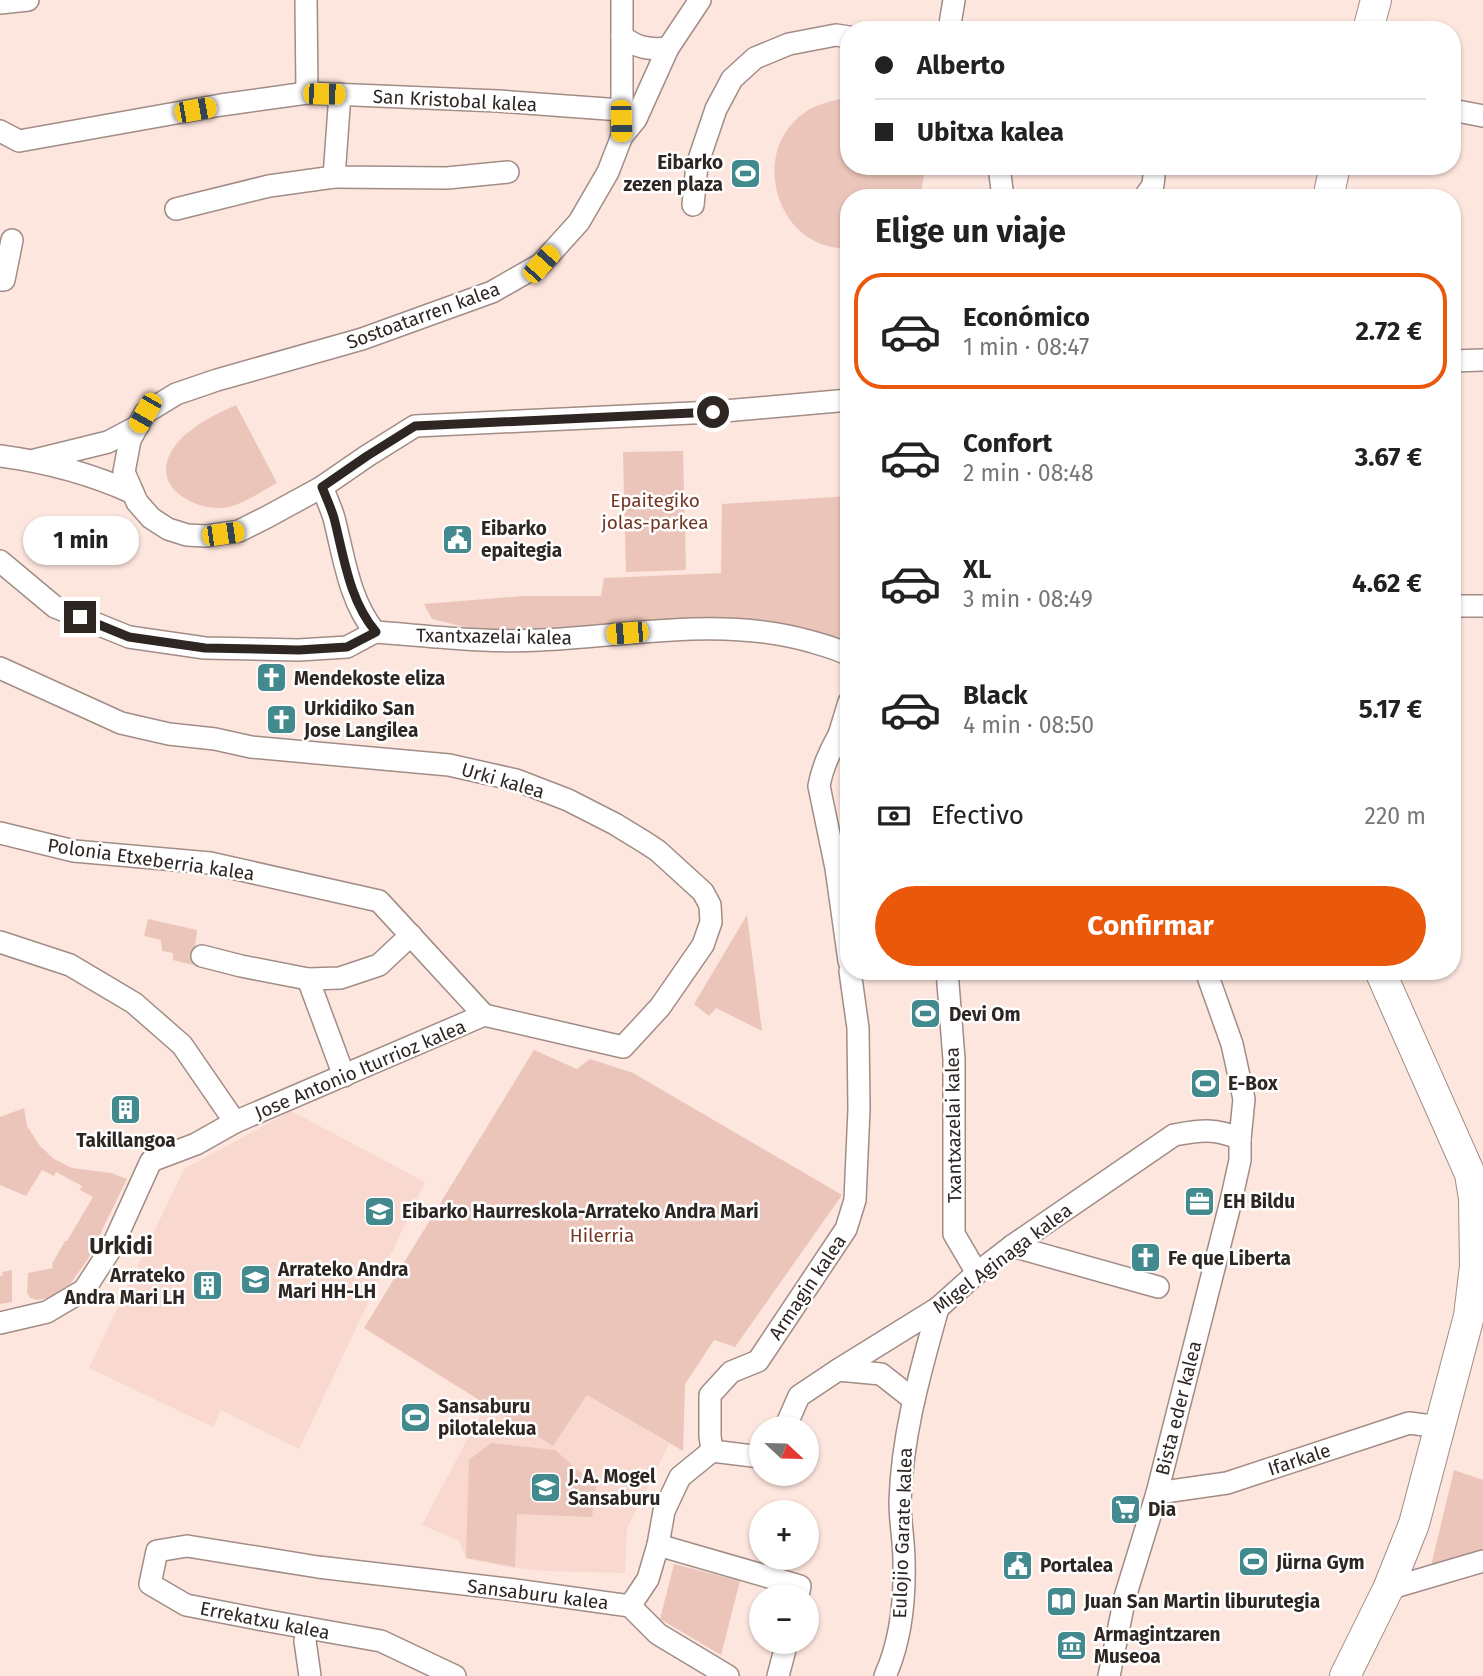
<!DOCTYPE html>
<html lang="es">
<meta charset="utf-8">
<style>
:root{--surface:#fff;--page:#f6f6f6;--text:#222;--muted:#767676;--line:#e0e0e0;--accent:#ea580c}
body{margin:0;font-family:"Fira Sans",sans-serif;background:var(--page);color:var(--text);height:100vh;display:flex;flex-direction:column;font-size:26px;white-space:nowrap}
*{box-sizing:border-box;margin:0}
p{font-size:23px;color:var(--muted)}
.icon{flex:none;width:38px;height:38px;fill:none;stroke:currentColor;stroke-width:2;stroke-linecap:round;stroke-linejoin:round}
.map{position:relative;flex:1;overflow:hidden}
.side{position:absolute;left:840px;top:189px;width:621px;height:791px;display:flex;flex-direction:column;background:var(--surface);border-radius:28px;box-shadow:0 2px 5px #0004}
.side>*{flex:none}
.top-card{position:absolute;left:840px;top:21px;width:621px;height:154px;border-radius:28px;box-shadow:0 2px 5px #0004;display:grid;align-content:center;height:154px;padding:0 35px;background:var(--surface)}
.needle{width:46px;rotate:112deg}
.controls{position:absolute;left:749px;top:1416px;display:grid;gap:14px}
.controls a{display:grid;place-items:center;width:70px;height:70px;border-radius:50%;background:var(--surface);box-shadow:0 2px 5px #0004;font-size:35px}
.end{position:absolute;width:32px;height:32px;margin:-16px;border:9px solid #2e2623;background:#fff;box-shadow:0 0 0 4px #fff}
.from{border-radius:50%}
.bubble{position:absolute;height:49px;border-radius:24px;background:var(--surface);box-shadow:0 2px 5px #0004;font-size:23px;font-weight:700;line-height:49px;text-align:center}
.car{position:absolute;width:21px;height:42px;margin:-21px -10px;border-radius:9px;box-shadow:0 0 5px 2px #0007;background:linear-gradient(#f5c518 24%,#345 0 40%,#f5c518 0 76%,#345 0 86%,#f5c518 0)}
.top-card b{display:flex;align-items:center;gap:24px;height:66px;font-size:26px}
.top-card b+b{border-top:2px solid var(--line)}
.top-card i{width:18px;height:18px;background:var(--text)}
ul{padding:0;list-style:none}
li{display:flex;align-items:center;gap:21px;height:116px;margin:0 14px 10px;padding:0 21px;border:4px solid transparent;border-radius:28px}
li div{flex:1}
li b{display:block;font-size:26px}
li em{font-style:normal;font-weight:700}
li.selected{border-color:var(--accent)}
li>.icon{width:63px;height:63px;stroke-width:1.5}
h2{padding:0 35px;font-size:32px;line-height:84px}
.pay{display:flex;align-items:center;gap:18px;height:77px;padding:0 35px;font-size:26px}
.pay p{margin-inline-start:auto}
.primary-button{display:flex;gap:14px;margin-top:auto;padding:14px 35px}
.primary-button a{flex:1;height:80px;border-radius:42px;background:var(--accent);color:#fff;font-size:28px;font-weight:700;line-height:80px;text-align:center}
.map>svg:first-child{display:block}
</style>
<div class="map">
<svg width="1483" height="1676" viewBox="0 0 1483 1676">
<rect width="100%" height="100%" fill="#fde6de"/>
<g fill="#f8d8cf">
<polygon points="291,1111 425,1182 299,1449 221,1410 213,1427 89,1368 184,1169"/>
<polygon points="587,1395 669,1444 627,1528 625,1573 545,1571 507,1567 466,1558 459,1541 422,1525 486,1404 553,1446"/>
</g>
<g fill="#ebc5b9">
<path d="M 844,98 L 849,99 L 849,166 L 922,166 L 924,176 L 920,198 L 849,198 L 849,248 C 781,253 748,159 800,116 C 813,105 828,102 844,98 Z"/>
<path d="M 236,405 L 277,483 C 262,491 245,503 229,507 C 212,510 197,506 183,497 C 154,478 166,449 190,431 C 204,420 220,412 236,405 Z"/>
<polygon points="683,451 686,570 626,572 623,452"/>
<polygon points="849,496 849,642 819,633 493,634 432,619 424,604 523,596 601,596 604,578 721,573 722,504"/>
<polygon points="747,915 762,1031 716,1008 709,1016 694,1004"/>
<polygon points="148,919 197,930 193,965 173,960 173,953 162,951 161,940 144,936"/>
<polygon points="534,1050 577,1069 590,1059 633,1073 842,1195 735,1347 714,1340 685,1384 683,1451 587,1395 553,1446 364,1328"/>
<polygon points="24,1108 27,1126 40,1146 54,1159 72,1168 111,1173 127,1179 88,1259 70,1284 49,1298 37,1300 30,1298 27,1292 28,1273 53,1268 52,1264 65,1241 67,1241 93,1197 80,1190 82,1186 56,1172 54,1176 42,1170 26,1196 0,1185 0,1117"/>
<polygon points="12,1270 12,1302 0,1304 0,1276 3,1275 2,1272"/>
<polygon points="491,1443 555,1450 596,1486 592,1517 517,1514 515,1567 466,1558 469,1460"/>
<polygon points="1454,1470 1483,1480 1483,1551 1433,1566 1432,1562"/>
<polygon points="674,1564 740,1581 721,1655 660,1619"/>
</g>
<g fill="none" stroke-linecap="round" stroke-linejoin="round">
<defs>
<g id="street">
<polyline points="306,0 307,93"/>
<polyline points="622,0 622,136 608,172 579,222 541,264 492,292 362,339 217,380 176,394 145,413 130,440 124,472 137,502 151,518 168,529 187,535 206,536 239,531 267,517 322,487 367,456 415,426 713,412 849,400"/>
<polyline points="0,3 28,0"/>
<polyline points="949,30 954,0"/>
<path d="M 622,36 C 637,48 649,50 668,48"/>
<polyline points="340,94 334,177 447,178 508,172"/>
<polyline points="1452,110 1483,116"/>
<polyline points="0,131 19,141 221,105 307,93 498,101 621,110"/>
<polyline points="622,136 636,119 668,48 700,0"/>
<polyline points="999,166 1002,190"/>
<polyline points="1144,198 1153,185 1155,166"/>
<polyline points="693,205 697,165 716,109 732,79 755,58 789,44 836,35 849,37"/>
<polyline points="176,209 269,186 334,177"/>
<polyline points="0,280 4,280 12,240"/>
<polyline points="1452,361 1483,360"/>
<path d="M 0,456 C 46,462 91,474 133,493"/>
<polyline points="35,460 108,442 138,426"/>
<path d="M 322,487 C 326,497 331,508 334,518 C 344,557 349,600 375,632 C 430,636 485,643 540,640 C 631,636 719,616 809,641 C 823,645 836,648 849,655"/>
<polyline points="0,561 55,607 129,637 205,648 299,650 347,647 375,632"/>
<polyline points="1452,606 1483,606"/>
<polyline points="0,668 121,723 169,734 215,739 251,747 449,765 516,780 568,800 615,824 646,843 658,851 703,892 710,905 711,922 703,945 660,1007 623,1047 484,1015"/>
<path d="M 849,732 L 839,735 C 830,751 822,768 819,786 L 836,868 L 849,961"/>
<polyline points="839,735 849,702"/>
<polyline points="0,833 74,851 210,863 379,901 484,1015"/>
<polyline points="0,942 70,965 134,1003 182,1045 235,1122"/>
<polyline points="202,956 241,966 308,979 340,978 379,965 411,935"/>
<polyline points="947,971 954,1059 954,1234 977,1273"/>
<polyline points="308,979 344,1076"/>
<polyline points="1012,1246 1158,1287"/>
<polyline points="0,1323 47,1312 84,1290 112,1247 151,1161 196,1144 235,1122 484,1015"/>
<polyline points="838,1370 881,1374 914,1400"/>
<path d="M 785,1428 L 799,1396 L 838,1370 L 938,1308 L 977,1273 L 1012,1246 L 1174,1135 C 1200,1130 1216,1128 1240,1139"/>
<polyline points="712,1451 710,1436 710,1395 731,1372 758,1361 846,1229 855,1200 859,1109 858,1028 850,971"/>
<polyline points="712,1451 761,1457"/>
<polyline points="1157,1493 1227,1483 1409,1423 1440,1427"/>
<polyline points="658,1545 800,1586 798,1596"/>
<polyline points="1388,1589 1483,1561"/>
<polyline points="630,1606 648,1579 658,1545 664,1511 680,1477 712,1451"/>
<polyline points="307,1628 305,1641 310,1676"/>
<polyline points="455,1676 381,1641 263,1620 186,1605 150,1584 157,1551 187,1546 318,1567 515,1590 630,1606 658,1634 728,1676"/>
<polyline points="778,1676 787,1642"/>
<path d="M 885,1676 C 901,1641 905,1599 904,1561 C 904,1541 900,1522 900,1502 C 902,1434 920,1373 938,1308"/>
<polyline points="1109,1676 1125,1597 1157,1493 1231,1201 1240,1160 1240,1139 1244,1099 1232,1044 1206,971"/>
</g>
<g id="secondary">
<polyline points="1368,30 1376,0"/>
<polyline points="1328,198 1335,166"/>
<polyline points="1345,1676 1388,1589 1414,1524 1469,1316 1475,1266 1474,1198 1470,1174 1380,971"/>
</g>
</defs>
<use href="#street" stroke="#a18c86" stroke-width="24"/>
<use href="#secondary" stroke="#a18c86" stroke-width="32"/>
<use href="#street" stroke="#fff" stroke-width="21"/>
<use href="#secondary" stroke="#fff" stroke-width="30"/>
</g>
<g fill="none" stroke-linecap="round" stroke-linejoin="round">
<path stroke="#2e2623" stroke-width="9" d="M 80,617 L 129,637 L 205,648 L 299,650 L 347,647 L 376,632 C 349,600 344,557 334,518 C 331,508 326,497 322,487 L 367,456 L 415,426 L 713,412"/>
</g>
<defs>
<symbol id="stadium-square" viewBox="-11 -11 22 22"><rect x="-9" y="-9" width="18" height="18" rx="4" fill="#428a8e" stroke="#fff"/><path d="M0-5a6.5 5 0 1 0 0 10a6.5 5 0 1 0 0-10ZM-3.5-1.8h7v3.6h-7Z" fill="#fff"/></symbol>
<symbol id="civic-square" viewBox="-11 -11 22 22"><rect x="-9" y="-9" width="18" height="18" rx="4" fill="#428a8e" stroke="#fff"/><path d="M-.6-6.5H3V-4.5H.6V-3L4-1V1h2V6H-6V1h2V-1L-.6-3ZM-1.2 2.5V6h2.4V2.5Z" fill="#fff"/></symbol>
<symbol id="church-square" viewBox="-11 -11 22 22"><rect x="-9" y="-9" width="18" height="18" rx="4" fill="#428a8e" stroke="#fff"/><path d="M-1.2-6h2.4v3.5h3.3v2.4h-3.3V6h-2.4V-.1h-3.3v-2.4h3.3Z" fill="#fff"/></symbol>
<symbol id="building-square" viewBox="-11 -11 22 22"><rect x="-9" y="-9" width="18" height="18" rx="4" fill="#428a8e" stroke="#fff"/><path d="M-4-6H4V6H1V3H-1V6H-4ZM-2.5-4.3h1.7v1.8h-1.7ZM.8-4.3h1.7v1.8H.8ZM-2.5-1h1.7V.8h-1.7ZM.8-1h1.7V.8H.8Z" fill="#fff"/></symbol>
<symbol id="office-square" viewBox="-11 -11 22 22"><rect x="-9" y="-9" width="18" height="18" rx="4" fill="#428a8e" stroke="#fff"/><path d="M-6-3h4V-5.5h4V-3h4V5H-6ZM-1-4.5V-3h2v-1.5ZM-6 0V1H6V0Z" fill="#fff"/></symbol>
<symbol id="school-square" viewBox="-11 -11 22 22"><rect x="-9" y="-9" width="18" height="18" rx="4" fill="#428a8e" stroke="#fff"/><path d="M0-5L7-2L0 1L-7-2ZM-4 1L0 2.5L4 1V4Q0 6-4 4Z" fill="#fff"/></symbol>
<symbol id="supermarket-square" viewBox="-11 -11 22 22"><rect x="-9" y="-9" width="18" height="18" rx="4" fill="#428a8e" stroke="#fff"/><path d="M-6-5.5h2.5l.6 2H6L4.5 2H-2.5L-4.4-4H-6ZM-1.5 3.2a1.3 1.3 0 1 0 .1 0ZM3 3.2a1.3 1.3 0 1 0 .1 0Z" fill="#fff"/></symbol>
<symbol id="library-square" viewBox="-11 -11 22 22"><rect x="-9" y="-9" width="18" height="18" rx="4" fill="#428a8e" stroke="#fff"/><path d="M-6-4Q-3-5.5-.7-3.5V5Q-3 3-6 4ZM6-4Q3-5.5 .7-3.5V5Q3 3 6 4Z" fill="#fff"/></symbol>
<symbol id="museum-square" viewBox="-11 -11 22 22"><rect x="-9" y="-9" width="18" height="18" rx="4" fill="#428a8e" stroke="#fff"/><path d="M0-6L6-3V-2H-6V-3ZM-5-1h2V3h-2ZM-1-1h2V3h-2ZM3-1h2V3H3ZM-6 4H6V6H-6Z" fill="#fff"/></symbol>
</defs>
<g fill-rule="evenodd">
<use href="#stadium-square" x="728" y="156" width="35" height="35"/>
<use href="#civic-square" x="440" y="522" width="35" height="35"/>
<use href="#church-square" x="254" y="660" width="35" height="35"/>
<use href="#church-square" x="264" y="702" width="35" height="35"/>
<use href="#stadium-square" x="908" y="996" width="35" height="35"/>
<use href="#stadium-square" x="1188" y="1066" width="35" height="35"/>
<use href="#building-square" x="108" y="1092" width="35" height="35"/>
<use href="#office-square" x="1182" y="1184" width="35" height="35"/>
<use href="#school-square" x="362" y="1194" width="35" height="35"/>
<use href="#church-square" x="1128" y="1240" width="35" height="35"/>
<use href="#school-square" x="238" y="1262" width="35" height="35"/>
<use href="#building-square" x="190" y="1268" width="35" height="35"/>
<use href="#stadium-square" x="398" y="1400" width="35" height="35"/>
<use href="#school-square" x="528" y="1470" width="35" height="35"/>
<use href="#supermarket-square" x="1108" y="1492" width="35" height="35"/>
<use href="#stadium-square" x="1236" y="1544" width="35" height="35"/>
<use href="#civic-square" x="1000" y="1548" width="35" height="35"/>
<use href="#library-square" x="1044" y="1584" width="35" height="35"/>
<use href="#museum-square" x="1054" y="1628" width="35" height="35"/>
</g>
<g text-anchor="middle" stroke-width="5" stroke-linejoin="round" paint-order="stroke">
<g font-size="19" fill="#2e2623" stroke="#fff">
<text transform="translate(455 100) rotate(3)" y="7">San Kristobal kalea</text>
<text transform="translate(423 315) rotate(-20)" y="7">Sostoatarren kalea</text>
<text transform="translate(494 636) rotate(1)" y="7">Txantxazelai kalea</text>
<text transform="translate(503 780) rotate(16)" y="7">Urki kalea</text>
<text transform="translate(151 859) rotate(8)" y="7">Polonia Etxeberria kalea</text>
<text transform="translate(360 1069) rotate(-23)" y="7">Jose Antonio Iturrioz kalea</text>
<text transform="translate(953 1125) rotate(-91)" y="7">Txantxazelai kalea</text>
<text transform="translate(1002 1258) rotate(-37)" y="7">Migel Aginaga kalea</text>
<text transform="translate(807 1287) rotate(-56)" y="7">Armagin kalea</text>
<text transform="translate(1178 1408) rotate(-76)" y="7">Bista eder kalea</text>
<text transform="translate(1299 1459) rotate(-18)" y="7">Ifarkale</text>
<text transform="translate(902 1533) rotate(-88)" y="7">Eulojio Garate kalea</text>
<text transform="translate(538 1594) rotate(7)" y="7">Sansaburu kalea</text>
<text transform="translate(265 1620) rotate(11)" y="7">Errekatxu kalea</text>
</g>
<g font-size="19" font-weight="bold" fill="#2e2623" stroke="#fff" text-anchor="start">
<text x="723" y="169" text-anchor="end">Eibarko<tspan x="723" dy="22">zezen plaza</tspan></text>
<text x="481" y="535">Eibarko<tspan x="481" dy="22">epaitegia</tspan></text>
<text x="294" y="685">Mendekoste eliza</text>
<text x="304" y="715">Urkidiko San<tspan x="304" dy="22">Jose Langilea</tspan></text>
<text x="949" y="1021">Devi Om</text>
<text x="1228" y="1090">E-Box</text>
<text x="126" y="1147" text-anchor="middle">Takillangoa</text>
<text x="1223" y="1208">EH Bildu</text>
<text x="402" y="1218">Eibarko Haurreskola-Arrateko Andra Mari</text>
<text x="1168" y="1265">Fe que Liberta</text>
<text x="278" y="1276">Arrateko Andra<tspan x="278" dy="22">Mari HH-LH</tspan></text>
<text x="185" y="1282" text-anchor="end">Arrateko<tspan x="185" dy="22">Andra Mari LH</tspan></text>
<text x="438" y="1413">Sansaburu<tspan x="438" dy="22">pilotalekua</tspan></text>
<text x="568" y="1483">J. A. Mogel<tspan x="568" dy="22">Sansaburu</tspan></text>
<text x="1148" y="1516">Dia</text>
<text x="1276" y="1569">Jürna Gym</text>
<text x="1040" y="1572">Portalea</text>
<text x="1084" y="1608">Juan San Martin liburutegia</text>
<text x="1094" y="1641">Armagintzaren<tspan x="1094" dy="22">Museoa</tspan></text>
</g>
<g font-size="19" fill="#743724" stroke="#fff">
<text x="655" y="507">Epaitegiko<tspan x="655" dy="22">jolas-parkea</tspan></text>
<text x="602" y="1242">Hilerria</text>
</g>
<g font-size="23" font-weight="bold" fill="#2e2623" stroke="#fff">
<text x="121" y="1254">Urkidi</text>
</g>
</g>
</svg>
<div class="controls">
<a><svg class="needle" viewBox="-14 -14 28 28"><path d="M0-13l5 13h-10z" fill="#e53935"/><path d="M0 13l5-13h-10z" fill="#767676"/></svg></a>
<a>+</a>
<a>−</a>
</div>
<i class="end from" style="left:713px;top:412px"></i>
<i class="end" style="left:80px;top:617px"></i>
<div class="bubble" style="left:23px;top:516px;width:116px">1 min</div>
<i class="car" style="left:324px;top:94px;rotate:91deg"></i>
<i class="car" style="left:195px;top:110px;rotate:80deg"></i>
<i class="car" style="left:621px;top:121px;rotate:178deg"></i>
<i class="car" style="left:541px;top:264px;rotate:42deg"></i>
<i class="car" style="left:145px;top:413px;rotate:210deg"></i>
<i class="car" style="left:223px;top:534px;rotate:82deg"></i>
<i class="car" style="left:627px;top:633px;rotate:265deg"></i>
<div class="top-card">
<b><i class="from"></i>Alberto</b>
<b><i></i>Ubitxa kalea</b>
</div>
<section class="side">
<h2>Elige un viaje</h2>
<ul>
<li class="selected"><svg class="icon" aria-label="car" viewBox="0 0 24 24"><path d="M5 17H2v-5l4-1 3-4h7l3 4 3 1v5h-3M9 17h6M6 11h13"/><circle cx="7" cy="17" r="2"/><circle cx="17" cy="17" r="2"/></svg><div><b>Económico</b><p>1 min · 08:47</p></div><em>2.72 €</em></li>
<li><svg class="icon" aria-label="car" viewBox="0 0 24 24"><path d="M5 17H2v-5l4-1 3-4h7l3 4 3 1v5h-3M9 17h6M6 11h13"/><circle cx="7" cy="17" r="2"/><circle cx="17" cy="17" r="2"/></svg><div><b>Confort</b><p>2 min · 08:48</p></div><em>3.67 €</em></li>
<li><svg class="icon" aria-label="car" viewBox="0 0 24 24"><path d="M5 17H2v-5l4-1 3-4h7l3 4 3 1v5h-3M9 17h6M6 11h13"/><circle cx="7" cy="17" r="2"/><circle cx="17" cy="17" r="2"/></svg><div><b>XL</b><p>3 min · 08:49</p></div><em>4.62 €</em></li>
<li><svg class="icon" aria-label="car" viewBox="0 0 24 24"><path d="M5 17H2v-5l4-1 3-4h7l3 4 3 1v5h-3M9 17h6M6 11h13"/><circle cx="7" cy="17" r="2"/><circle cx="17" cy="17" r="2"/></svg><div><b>Black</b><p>4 min · 08:50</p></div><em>5.17 €</em></li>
</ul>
<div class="pay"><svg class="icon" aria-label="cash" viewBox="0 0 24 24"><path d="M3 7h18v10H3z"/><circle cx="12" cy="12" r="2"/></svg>Efectivo<p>220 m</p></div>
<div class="primary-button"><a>Confirmar</a></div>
</section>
</div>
